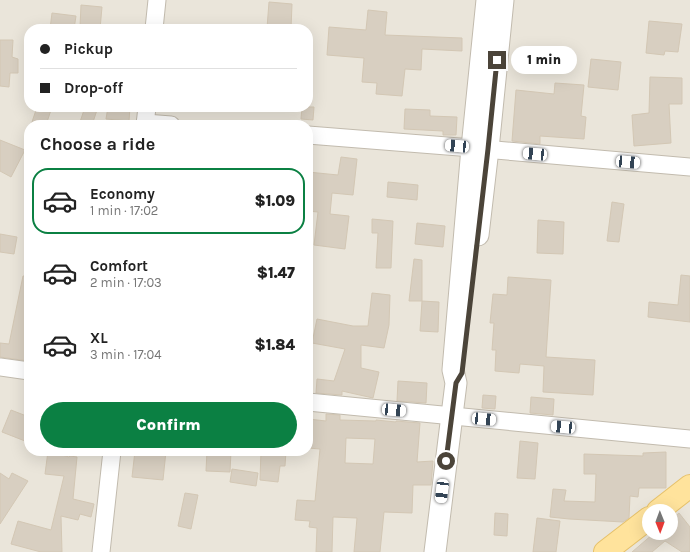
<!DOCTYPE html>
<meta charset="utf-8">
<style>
:root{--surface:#fff;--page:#f2f2f2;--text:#222;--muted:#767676;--line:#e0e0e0;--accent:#0b8043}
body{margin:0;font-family:Karla,sans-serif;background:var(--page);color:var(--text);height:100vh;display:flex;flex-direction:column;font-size:15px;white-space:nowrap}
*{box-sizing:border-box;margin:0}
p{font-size:13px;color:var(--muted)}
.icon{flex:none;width:22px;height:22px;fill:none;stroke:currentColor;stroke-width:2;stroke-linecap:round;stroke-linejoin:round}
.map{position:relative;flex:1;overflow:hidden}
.drawer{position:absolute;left:24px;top:120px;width:289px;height:336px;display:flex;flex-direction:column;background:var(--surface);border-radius:16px;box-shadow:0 4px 16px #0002}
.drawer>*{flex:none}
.top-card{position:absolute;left:24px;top:24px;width:289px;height:88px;border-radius:16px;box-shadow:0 4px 16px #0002;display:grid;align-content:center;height:88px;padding:0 16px;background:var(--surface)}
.needle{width:26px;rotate:179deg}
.tools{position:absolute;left:642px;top:504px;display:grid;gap:8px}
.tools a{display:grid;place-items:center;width:36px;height:36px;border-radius:50%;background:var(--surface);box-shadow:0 4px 16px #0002;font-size:20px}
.end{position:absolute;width:18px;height:18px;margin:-9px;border:5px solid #4b4439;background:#fff;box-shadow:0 0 0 2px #fff}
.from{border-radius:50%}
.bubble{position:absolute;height:28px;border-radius:14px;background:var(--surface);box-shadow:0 4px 16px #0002;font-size:13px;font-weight:800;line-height:28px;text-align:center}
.car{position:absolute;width:12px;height:24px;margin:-12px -6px;border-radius:5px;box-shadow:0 0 3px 1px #0007;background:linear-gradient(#fff 24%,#345 0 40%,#fff 0 76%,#345 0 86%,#fff 0)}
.top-card b{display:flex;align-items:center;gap:14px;height:38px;font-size:15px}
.top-card b+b{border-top:1px solid var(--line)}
.top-card i{width:10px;height:10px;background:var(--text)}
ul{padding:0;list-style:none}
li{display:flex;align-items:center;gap:12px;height:66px;margin:0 8px 6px;padding:0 8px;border:2px solid transparent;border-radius:16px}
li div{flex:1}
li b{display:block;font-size:15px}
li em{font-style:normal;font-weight:800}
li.on{border-color:var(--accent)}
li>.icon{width:36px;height:36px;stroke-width:1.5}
h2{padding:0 16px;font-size:18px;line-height:48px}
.button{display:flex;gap:8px;margin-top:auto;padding:8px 16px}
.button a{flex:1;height:46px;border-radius:24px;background:var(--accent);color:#fff;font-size:16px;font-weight:800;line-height:46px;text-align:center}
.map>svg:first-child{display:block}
</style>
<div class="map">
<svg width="690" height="552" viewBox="0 0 690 552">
<rect width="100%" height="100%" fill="#f6f3ec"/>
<path fill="#eae5da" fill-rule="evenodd" d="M 0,0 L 690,0 L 690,552 L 0,552 ZM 29,29 L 308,29 L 308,107 L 29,107 ZM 29,125 L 308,125 L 308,451 L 29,451 ZM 649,511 L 671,511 L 671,533 L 649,533 Z"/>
<g fill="#d8cfc1" stroke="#d3c7b4" fill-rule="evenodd">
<polygon points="269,2 292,4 291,29 267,28"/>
<polygon points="81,5 102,7 100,29 80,27"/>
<polygon points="368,10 387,12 385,35 462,38 462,51 422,49 421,70 405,69 402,96 376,94 377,83 362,82 364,58 327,55 329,27 366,30"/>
<polygon points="52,13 76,16 74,29 50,29"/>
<polygon points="649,21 682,24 678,52 665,51 664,55 646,53"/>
<polygon points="0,40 13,40 12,57 18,59 18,73 10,73 9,87 0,86"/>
<polygon points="591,59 621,62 618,90 588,87"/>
<polygon points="650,77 682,78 682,104 669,104 671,143 634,146 632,115 649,113"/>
<polygon points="555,83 584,85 581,116 586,117 584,139 540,136 540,144 512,141 516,90 554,94"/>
<polygon points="37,107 52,107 46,125 31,125"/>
<polygon points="85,107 97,110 92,125 79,125"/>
<polygon points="108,107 130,107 129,121 106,119"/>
<polygon points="302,107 314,107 313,120 301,119"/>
<polygon points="405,109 430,110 430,116 457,117 456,135 443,135 443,131 404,129"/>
<polygon points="0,140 25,150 11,177 0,171"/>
<polygon points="341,157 357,159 353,195 332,193 330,214 349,216 345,249 314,245 318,212 308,211 308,172 338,175"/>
<polygon points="388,182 418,185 417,200 387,197"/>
<polygon points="612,202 624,204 619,242 607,241"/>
<polygon points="372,219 393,221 391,268 376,268 378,233 372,233"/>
<polygon points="538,220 564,222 563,254 537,253"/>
<polygon points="417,223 445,226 443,247 415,244"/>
<polygon points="0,234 17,237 14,254 0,252"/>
<polygon points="414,259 422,260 422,301 409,301"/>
<polygon points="681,275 690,276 690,322 648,317 649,302 678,305"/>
<polygon points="23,276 29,276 28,361 0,357 0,343 9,344"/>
<polygon points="508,277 551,280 546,357 595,360 593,395 543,392 544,366 520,364 519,373 495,371 496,350 492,350 494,323 490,323 493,294 507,295"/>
<polygon points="372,293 390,295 389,325 384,348 361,345 361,368 379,372 373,398 342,391 342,395 316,393 317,379 334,381 345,349 312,343 317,319 353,326 368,326"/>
<polygon points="422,301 439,302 438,332 420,331"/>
<polygon points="398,381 427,383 426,403 397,401"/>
<polygon points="483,395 496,396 495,409 482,408"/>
<polygon points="531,397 554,399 553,415 530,413"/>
<polygon points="11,410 29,417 29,430 25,441 2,432"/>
<path d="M 326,414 L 340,415 L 340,420 L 376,421 L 376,420 L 396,422 L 396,421 L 420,423 L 417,462 L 433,461 L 431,485 L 413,485 L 412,513 L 384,512 L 380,552 L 354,552 L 357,518 L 333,517 L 332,552 L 316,552 L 317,528 L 309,527 L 310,521 L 295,520 L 297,500 L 315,501 L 320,449 L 308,448 L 308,419 L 326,421 ZM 346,438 L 375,439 L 373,464 L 345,463 Z"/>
<polygon points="520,441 538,443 535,479 517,478"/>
<polygon points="48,451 69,457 70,456 77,457 73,499 94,504 91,517 80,514 78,520 61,516 62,552 41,552 11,544 18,521 51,530 64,476 45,474"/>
<polygon points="135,451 166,451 163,480 132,477"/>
<polygon points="207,451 231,451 230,472 206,471"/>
<polygon points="261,451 286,451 285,466 280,466 278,482 260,480"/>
<polygon points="666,452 666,488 639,488 638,497 630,496 629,518 623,522 569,519 550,517 553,489 566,490 564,501 595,502 596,474 584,474 584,454 643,456 643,453"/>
<polygon points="232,469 258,473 256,486 230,482"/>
<polygon points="0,473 9,479 12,473 28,481 0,524"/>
<polygon points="185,493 198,495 191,529 178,526"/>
<polygon points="495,513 508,514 507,536 494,535"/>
<polygon points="679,513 690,527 690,552 682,552 665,541 652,552 632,552 653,534 651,533 671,533 671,520"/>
<polygon points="537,518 560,521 556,552 533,552"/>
</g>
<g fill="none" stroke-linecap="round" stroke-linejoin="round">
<defs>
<g id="minor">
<polyline points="154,29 157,0"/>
<polyline points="145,123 171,125"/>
<polyline points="145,125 147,107"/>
<polyline points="308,135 472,148 690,167"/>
<polyline points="0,367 29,371"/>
<polyline points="308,402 690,439"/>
<polyline points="101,552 112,451"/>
</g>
<g id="tertiary">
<polyline points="478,235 488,149 503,0"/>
<polyline points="435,552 456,383 453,370 472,148 487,0"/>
</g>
<g id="primary">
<polyline points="658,511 690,486"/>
<polyline points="605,552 649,518"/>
</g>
</defs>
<use href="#minor" stroke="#c2bbae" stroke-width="19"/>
<use href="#tertiary" stroke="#c2bbae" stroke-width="23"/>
<use href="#primary" stroke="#e6c16a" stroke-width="24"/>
<use href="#minor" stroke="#fff" stroke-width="17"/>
<use href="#tertiary" stroke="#fff" stroke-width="21"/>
<use href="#primary" stroke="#ffe39c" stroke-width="22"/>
</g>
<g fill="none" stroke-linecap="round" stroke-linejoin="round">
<polyline stroke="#4b4439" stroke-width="5" points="446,461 456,383 462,373 488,149 497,60"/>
</g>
</svg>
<div class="tools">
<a><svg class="needle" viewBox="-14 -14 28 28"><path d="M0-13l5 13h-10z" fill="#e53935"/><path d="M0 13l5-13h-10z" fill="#767676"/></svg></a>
</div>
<i class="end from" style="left:446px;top:461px"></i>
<i class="end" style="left:497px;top:60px"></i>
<div class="bubble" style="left:511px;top:46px;width:66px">1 min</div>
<i class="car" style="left:457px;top:146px;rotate:275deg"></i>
<i class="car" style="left:535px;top:154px;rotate:275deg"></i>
<i class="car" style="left:628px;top:162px;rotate:95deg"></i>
<i class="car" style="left:394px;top:410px;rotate:95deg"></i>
<i class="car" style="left:484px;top:419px;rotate:95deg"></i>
<i class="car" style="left:563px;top:427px;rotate:275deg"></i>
<i class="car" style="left:442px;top:491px;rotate:187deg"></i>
<div class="top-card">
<b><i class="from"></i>Pickup</b>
<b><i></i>Drop-off</b>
</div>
<section class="drawer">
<h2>Choose a ride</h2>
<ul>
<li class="on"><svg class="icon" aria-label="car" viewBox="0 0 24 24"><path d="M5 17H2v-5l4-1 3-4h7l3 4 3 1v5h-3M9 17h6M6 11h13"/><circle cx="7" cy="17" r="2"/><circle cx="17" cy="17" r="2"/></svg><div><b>Economy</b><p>1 min · 17:02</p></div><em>$1.09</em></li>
<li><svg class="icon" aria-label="car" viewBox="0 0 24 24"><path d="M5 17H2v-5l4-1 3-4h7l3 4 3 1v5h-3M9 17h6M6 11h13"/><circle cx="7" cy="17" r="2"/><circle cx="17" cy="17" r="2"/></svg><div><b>Comfort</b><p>2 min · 17:03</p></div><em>$1.47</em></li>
<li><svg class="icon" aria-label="car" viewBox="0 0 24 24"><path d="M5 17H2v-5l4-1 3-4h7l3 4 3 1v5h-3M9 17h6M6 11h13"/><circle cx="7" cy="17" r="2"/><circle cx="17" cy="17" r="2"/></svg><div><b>XL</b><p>3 min · 17:04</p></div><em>$1.84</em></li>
</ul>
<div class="button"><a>Confirm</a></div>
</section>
</div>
